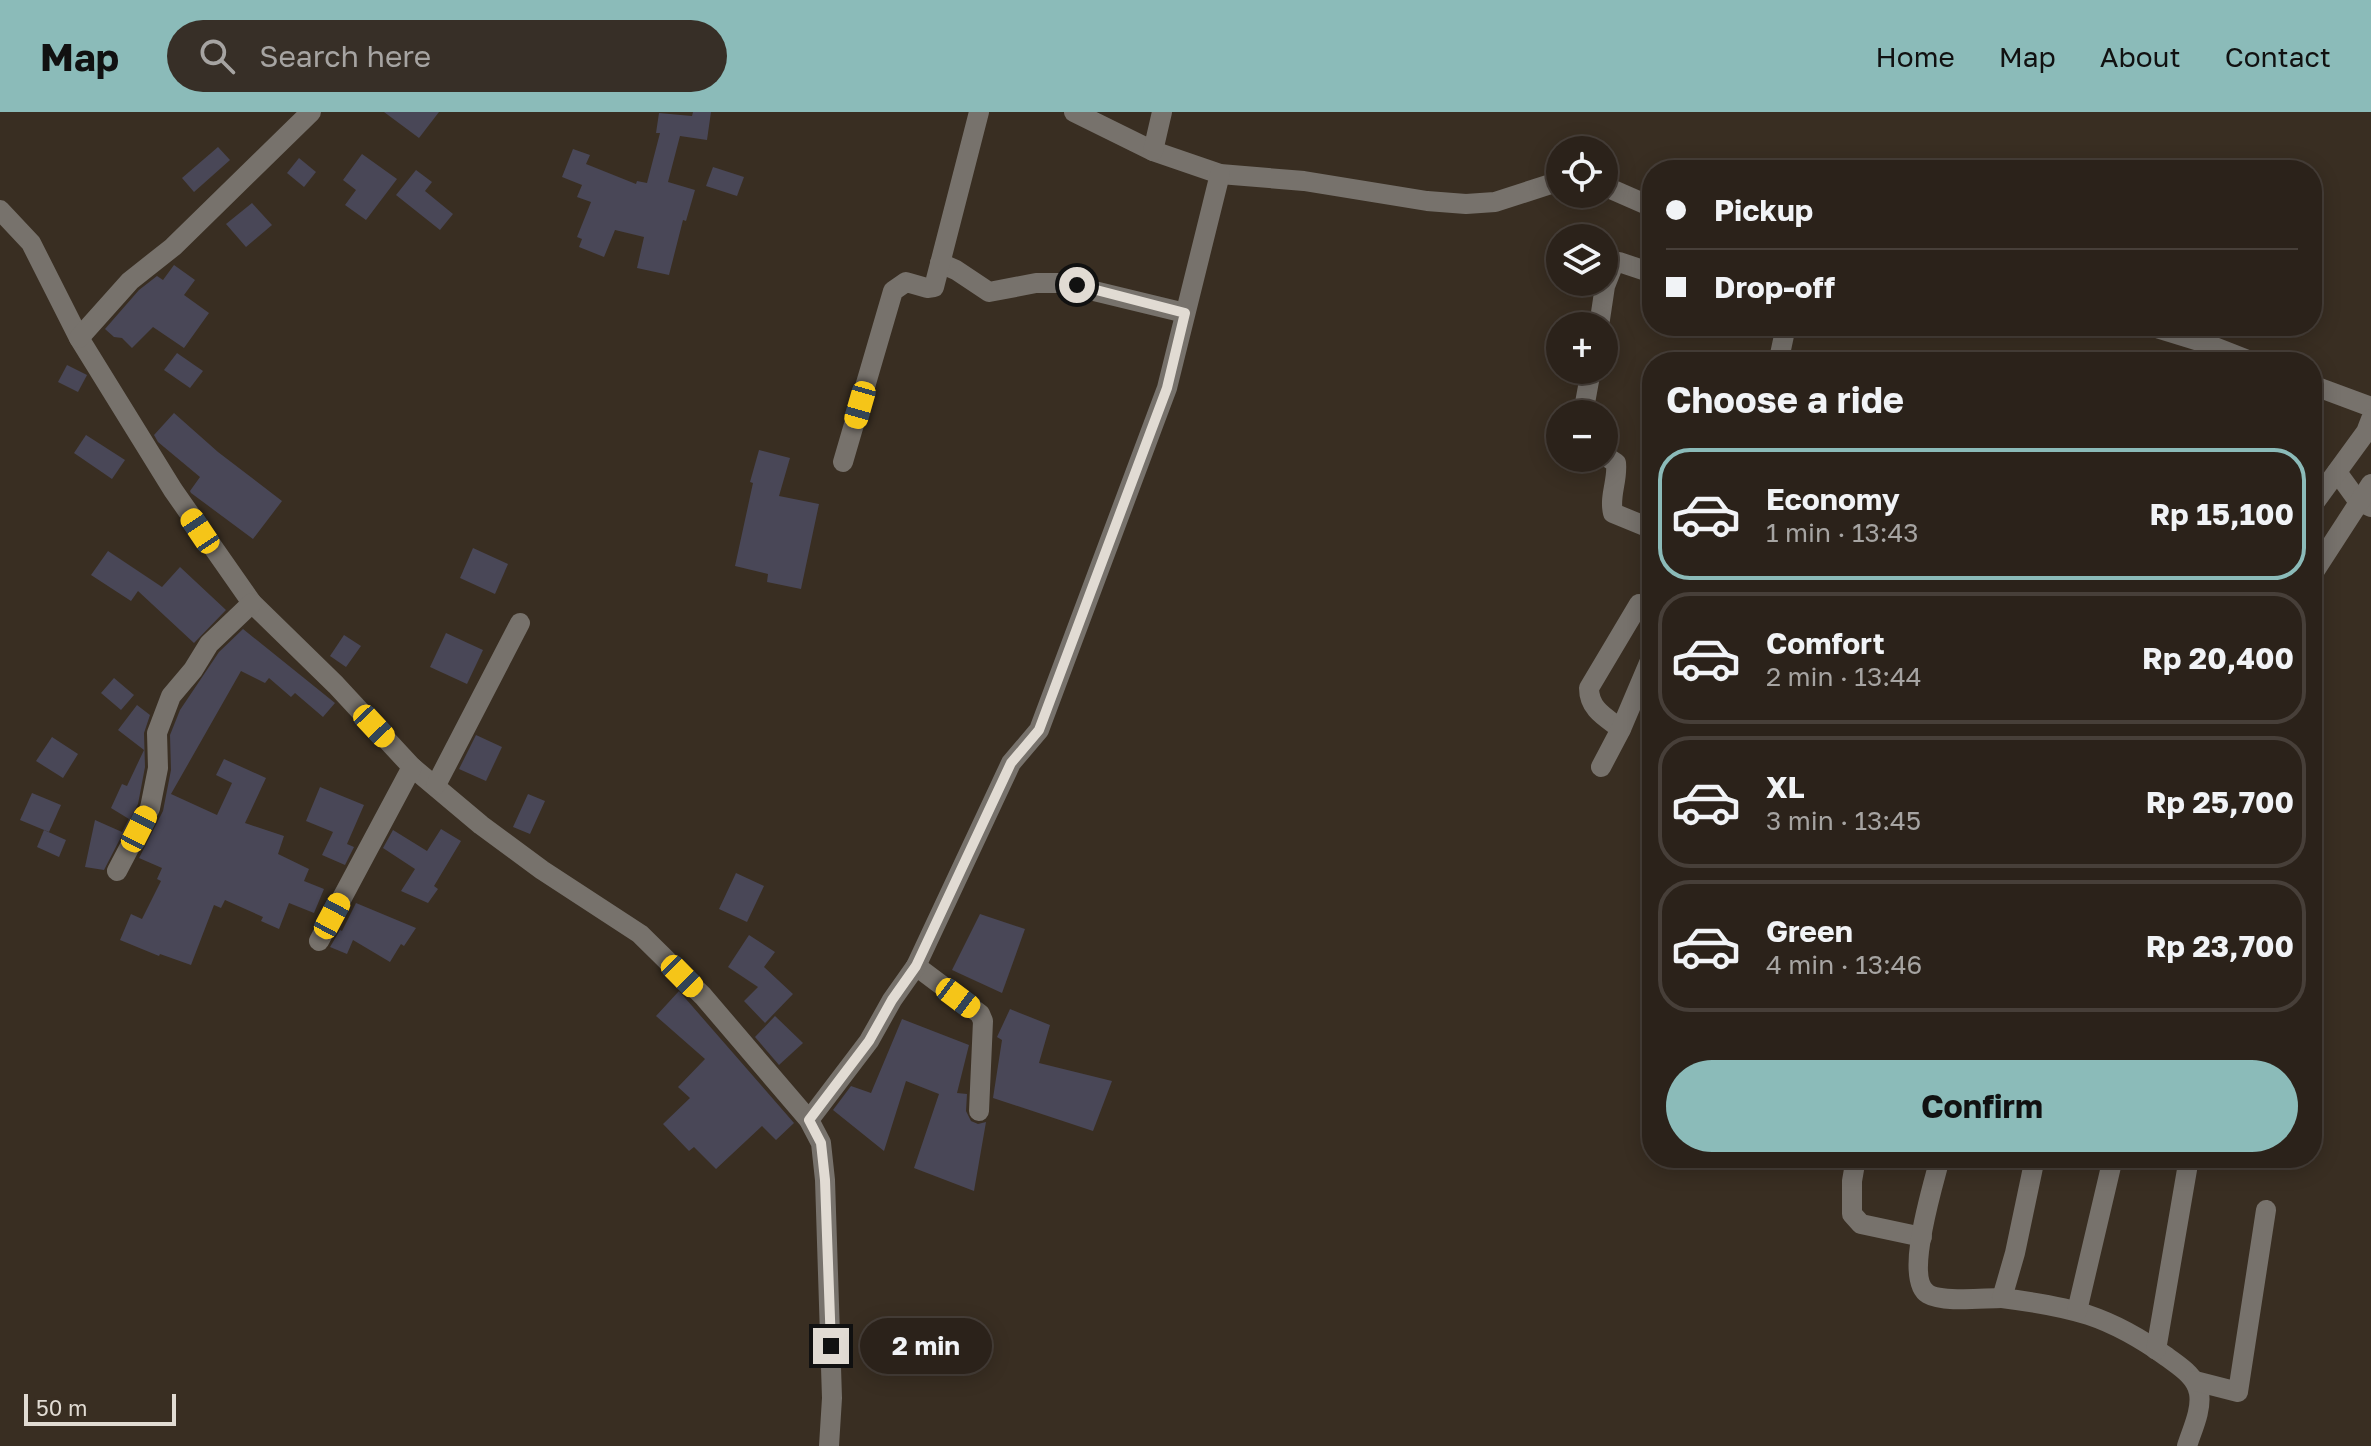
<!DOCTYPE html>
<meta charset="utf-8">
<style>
:root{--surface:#2b221a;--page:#372f27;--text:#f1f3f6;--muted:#a6a4a2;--line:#473f39;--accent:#8bbbb9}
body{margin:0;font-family:"Golos Text",sans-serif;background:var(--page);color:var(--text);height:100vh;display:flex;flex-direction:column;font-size:30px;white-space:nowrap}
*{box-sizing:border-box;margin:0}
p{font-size:26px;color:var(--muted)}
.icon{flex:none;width:44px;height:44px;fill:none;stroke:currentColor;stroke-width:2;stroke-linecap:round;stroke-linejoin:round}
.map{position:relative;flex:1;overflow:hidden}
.details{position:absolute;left:1642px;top:240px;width:680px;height:816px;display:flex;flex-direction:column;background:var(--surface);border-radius:32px;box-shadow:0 4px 20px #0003,0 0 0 2px var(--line)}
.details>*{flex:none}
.banner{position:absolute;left:1642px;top:48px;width:680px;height:176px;border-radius:32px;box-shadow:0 4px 20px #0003,0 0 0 2px var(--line);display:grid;align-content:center;height:176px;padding:0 24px;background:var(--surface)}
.buttons{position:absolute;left:1546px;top:24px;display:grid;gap:16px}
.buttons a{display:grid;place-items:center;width:72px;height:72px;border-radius:50%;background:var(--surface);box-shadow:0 4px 20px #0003,0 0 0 2px var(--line);font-size:40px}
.scale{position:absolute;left:24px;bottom:20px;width:152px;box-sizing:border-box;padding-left:8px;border:4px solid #e1dbd3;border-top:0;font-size:22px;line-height:28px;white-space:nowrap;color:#e1dbd3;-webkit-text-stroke:6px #392e22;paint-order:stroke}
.end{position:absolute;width:36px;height:36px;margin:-18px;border:10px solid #e1dbd3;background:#111;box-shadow:0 0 0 4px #111}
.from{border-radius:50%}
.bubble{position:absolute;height:56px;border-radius:28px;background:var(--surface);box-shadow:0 4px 20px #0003,0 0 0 2px var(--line);font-size:26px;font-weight:700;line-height:56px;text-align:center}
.car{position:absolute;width:24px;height:48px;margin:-24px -12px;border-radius:10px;box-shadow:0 0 6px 2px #0007;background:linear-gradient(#f5c518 24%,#345 0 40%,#f5c518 0 76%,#345 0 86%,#f5c518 0)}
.banner b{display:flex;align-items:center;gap:28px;height:76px;font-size:30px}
.banner b+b{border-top:2px solid var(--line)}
.banner i{width:20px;height:20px;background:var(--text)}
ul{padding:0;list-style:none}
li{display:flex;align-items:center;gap:24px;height:132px;margin:0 16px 12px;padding:0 8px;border:4px solid var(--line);border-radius:32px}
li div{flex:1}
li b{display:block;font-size:30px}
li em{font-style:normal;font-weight:700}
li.selected{border-color:var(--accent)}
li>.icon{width:72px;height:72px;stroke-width:1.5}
h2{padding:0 24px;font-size:36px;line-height:96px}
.action{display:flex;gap:16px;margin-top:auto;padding:16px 24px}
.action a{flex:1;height:92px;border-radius:48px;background:var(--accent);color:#111;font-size:32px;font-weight:700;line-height:92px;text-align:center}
header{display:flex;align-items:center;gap:48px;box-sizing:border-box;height:112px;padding:0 40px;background:var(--accent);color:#111}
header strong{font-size:38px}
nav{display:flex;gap:44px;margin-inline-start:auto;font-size:28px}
.search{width:560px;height:72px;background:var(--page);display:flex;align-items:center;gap:20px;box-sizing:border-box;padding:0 28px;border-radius:44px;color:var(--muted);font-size:30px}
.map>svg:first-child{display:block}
</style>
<header>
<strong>Map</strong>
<div class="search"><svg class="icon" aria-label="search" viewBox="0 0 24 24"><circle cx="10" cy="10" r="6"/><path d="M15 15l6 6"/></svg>Search here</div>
<nav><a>Home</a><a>Map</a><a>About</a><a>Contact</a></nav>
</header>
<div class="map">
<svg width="2371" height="1334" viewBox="0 0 2371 1334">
<rect width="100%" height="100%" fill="#392e22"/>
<g fill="#494757">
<polygon points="384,0 439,0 419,26"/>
<polygon points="693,0 711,0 707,28 680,24 668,70 695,78 686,109 683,108 669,163 637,156 644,125 615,118 604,145 579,135 582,127 577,125 591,90 577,85 582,73 562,65 573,37 590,43 586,52 636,72 637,69 647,71 660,21 656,21 659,1 692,4"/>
<polygon points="218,35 230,48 194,80 182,66"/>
<polygon points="362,42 397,67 366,108 345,93 356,78 343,68"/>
<polygon points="299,46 316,60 304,75 287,61"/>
<polygon points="713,55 744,65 737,84 706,74"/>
<polygon points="416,58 432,70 425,79 453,102 440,118 396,83"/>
<polygon points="252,91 272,113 246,135 226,112"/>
<polygon points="174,153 195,168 184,183 209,201 184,236 153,215 132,236 122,226 114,225 105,217 139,178 157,164 163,168"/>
<polygon points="177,241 203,259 190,276 164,258"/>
<polygon points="67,253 87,263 78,280 58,270"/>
<polygon points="174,301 218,340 282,389 253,427 191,381 190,379 200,365 158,330 154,323"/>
<polygon points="86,323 125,348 112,367 74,341"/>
<polygon points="759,338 790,346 779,384 819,392 801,477 767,470 768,462 735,454 753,371 750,370"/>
<polygon points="473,436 508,452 495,482 460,466"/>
<polygon points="108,439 162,475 180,455 226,498 194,531 138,479 131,489 91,463"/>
<polygon points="243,517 335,591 323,605 295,581 291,585 269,566 265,571 241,559 171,682 217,703 232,671 216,663 224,647 266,666 245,711 284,724 278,742 309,757 304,769 324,777 314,801 289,791 279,817 261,809 263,805 225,788 221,796 214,793 191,853 160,842 159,844 120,828 131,802 142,807 161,769 157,767 162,756 139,746 163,699 171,658 170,623 180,598 219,540"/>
<polygon points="446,521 483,538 467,572 430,555"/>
<polygon points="344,523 361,534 346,555 330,544"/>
<polygon points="114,566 134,583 121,598 101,581"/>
<polygon points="137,593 150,603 144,621 145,655 138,692 104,758 85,755 95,708 122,720 129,707 111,696 122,672 127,674 144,638 118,618"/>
<polygon points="476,623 502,635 486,669 459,657"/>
<polygon points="52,625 78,642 63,666 36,649"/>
<polygon points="320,675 364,693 347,732 354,735 345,753 322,743 333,720 306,709"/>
<polygon points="32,681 61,693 49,720 20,708"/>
<polygon points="528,682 545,689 530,722 513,715"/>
<polygon points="441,717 461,729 434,774 438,777 428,791 401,779 415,757 383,736 393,718 427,739"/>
<polygon points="44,718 66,728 59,745 37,735"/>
<polygon points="736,761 764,774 747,810 719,797"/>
<polygon points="356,791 416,816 404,834 401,832 390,850 353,828 347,842 330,835 340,818 342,819"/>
<polygon points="980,802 1025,817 1002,881 952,858"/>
<polygon points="749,823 775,840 764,855 793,882 765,911 744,889 758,875 728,855"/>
<polygon points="679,879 794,1011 776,1028 762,1014 716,1057 694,1035 689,1039 663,1012 690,986 678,975 705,947 656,904"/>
<polygon points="1010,897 1050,913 1039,951 1112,969 1093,1019 993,986 1002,928 997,925"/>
<polygon points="775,904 803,931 779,953 755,925"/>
<polygon points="902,907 969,933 957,981 967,982 966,999 971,1009 978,1012 986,1010 974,1079 914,1056 939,982 906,969 884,1039 833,998 851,974 871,981"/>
</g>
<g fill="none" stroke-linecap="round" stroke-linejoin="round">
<g stroke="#77726c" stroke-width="20">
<polyline points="1074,0 1153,39 1220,62 1304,69 1427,89 1466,92 1495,90 1560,69"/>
<polyline points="1153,39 1162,0"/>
<polyline points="1604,74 1652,95"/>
<polyline points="0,98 31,131 79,226 173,378 252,491 336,573 412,655 481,713 542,758 640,822 703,884 809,1008 821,1031 825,1068 832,1286 829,1334"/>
<polyline points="940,151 956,158 989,180 1036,171 1061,171 1185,201"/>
<polyline points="1599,214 1605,174 1614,151 1619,150 1652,161"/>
<polyline points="2150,214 2202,230 2253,250"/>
<polyline points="79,226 130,169 173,135 311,0"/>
<polyline points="1779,247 1786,214"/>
<polyline points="2312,273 2371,295"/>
<polyline points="1583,302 1591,258"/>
<path d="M 1604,343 L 1616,351 C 1618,368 1609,384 1613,401 L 1652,417"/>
<polyline points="843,350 893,179 906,170 927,176 934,175 979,0"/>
<polyline points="2337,360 2358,389 2371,395"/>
<polyline points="2312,394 2366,320 2371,307"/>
<polyline points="2312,463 2371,372"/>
<path d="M 1621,617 C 1605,605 1589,597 1589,576 L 1639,492"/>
<polyline points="1601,655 1621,617 1652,544"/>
<polyline points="436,673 520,511"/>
<polyline points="117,759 150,696 158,656 157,621 171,584 193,558 209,532 252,491"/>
<polyline points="319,829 412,655"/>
<polyline points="916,854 980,902 983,909 979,999"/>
<polyline points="809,1008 869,929 892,888 916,854 1011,651 1039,618 1167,276 1220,62"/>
<polyline points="1856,1046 1852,1069 1852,1102 1861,1112 1922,1125"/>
<path d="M 1940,1046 C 1934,1071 1903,1167 1928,1182 C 1943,1191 1983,1186 2002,1186"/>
<path d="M 2035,1046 L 2015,1141 L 2002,1186 C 2072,1195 2108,1203 2167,1245 C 2179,1254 2196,1264 2199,1281 C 2202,1298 2192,1318 2187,1334"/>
<polyline points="2077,1199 2113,1046"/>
<polyline points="2156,1238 2189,1046"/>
<polyline points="2195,1269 2238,1280 2266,1098"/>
</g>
</g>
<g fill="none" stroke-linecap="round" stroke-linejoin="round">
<polyline stroke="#e1dbd3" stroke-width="10" points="831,1234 825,1068 821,1031 809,1008 869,929 892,888 916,854 1011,651 1039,618 1167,276 1185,201 1077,173"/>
</g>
</svg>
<div class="buttons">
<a><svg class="icon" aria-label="locate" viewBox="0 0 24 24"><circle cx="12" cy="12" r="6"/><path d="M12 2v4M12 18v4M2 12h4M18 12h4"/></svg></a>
<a><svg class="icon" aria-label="layers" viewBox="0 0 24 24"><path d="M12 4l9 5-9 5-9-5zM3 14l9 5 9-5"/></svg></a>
<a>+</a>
<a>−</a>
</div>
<div class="scale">50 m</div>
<i class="end from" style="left:1077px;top:173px"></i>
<i class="end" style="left:831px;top:1234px"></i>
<div class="bubble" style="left:860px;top:1206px;width:132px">2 min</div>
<i class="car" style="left:860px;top:293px;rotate:196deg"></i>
<i class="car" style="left:200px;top:419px;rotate:326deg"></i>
<i class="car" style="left:374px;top:614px;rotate:137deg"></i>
<i class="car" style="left:139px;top:717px;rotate:27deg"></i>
<i class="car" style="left:332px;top:804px;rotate:28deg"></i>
<i class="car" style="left:682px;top:864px;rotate:135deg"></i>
<i class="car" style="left:958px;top:886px;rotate:127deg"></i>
<div class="banner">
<b><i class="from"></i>Pickup</b>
<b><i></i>Drop-off</b>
</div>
<section class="details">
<h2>Choose a ride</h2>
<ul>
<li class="selected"><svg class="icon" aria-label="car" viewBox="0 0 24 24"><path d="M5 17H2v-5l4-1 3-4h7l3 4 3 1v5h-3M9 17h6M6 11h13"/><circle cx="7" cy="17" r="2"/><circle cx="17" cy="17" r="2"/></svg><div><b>Economy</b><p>1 min · 13:43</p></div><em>Rp 15,100</em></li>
<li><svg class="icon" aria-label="car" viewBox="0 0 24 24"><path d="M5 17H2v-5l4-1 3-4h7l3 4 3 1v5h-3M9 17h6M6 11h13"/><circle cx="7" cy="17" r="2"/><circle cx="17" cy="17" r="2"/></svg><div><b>Comfort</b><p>2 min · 13:44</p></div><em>Rp 20,400</em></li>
<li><svg class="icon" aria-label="car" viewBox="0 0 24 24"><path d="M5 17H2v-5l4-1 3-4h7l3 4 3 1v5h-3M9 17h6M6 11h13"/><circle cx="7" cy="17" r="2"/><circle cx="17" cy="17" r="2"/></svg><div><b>XL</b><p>3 min · 13:45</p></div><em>Rp 25,700</em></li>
<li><svg class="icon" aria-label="car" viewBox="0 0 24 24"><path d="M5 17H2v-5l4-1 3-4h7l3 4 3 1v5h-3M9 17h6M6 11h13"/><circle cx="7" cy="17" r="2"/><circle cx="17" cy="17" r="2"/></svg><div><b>Green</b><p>4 min · 13:46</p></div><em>Rp 23,700</em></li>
</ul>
<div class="action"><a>Confirm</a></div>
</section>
</div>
